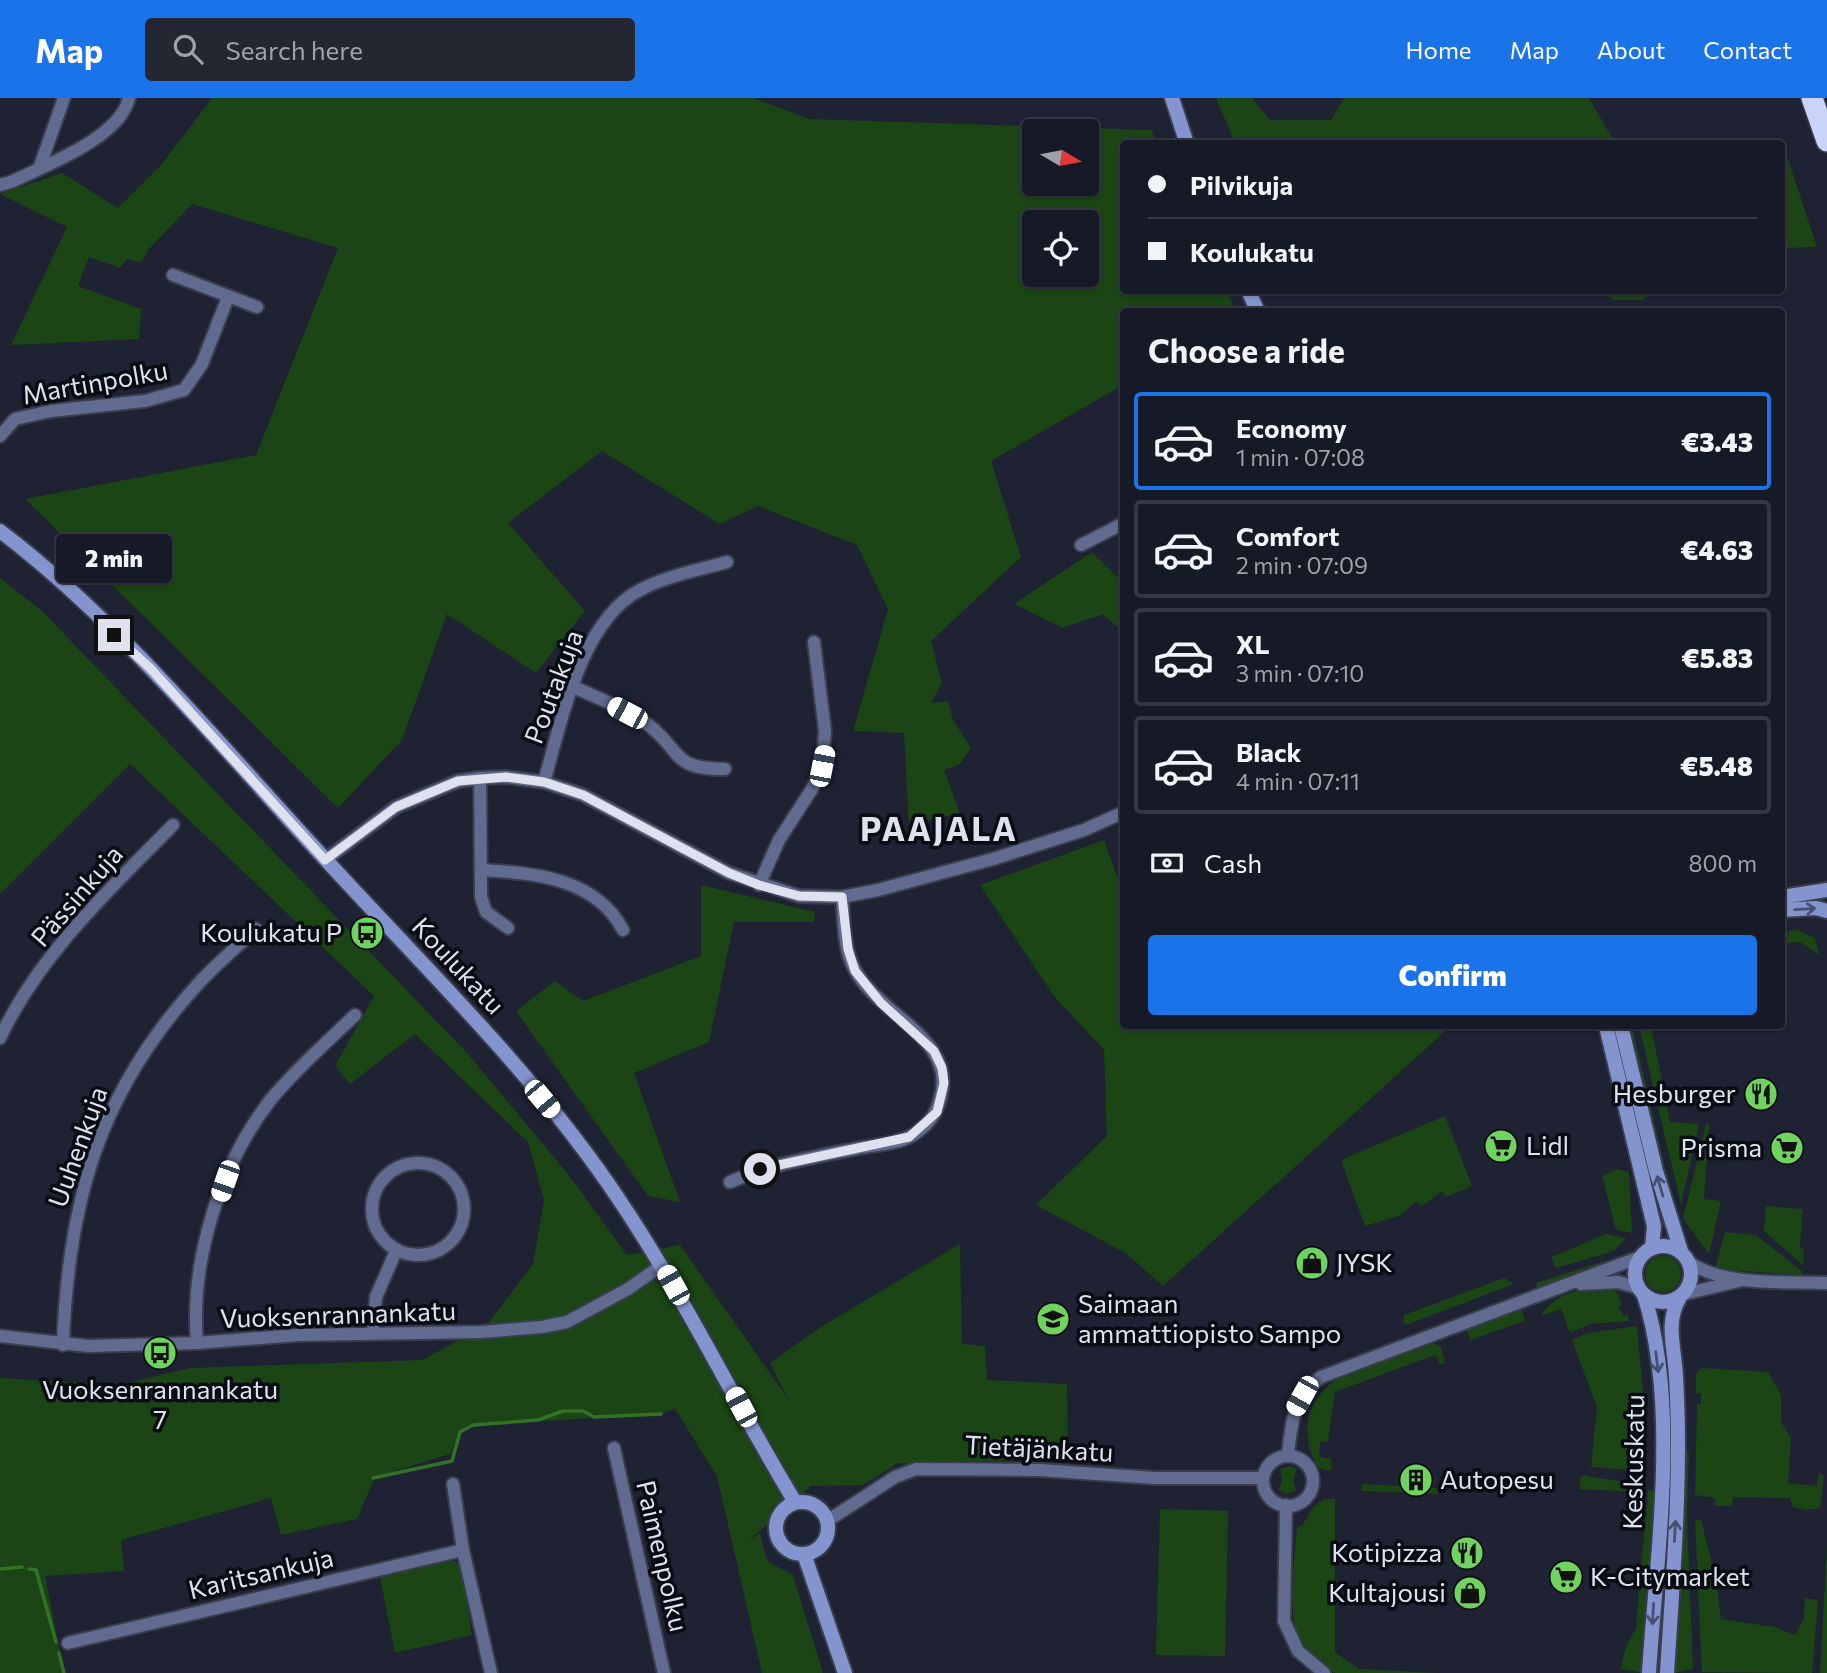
<!DOCTYPE html>
<meta charset="utf-8">
<style>
:root{--surface:#161a26;--page:#232732;--text:#f1f3f6;--muted:#9ea1a7;--line:#353843;--accent:#1a73e8}
body{margin:0;font-family:Commissioner,sans-serif;background:var(--page);color:var(--text);height:100vh;display:flex;flex-direction:column;font-size:26px;white-space:nowrap}
*{box-sizing:border-box;margin:0}
p{font-size:23px;color:var(--muted)}
.icon{flex:none;width:38px;height:38px;fill:none;stroke:currentColor;stroke-width:2;stroke-linecap:round;stroke-linejoin:round}
.map{position:relative;flex:1;overflow:hidden}
.sheet{position:absolute;left:1120px;top:210px;width:665px;height:721px;display:flex;flex-direction:column;background:var(--surface);border-radius:7px;box-shadow:0 2px 5px #0004,0 0 0 2px var(--line)}
.sheet>*{flex:none}
.guide{position:absolute;left:1120px;top:42px;width:665px;height:154px;border-radius:7px;box-shadow:0 2px 5px #0004,0 0 0 2px var(--line);display:grid;align-content:center;height:154px;padding:0 28px;background:var(--surface)}
.needle{width:46px;rotate:100deg}
.fabs{position:absolute;left:1022px;top:21px;display:grid;gap:14px}
.fabs a{display:grid;place-items:center;width:77px;height:77px;border-radius:7px;background:var(--surface);box-shadow:0 2px 5px #0004,0 0 0 2px var(--line);font-size:35px}
.end{position:absolute;width:32px;height:32px;margin:-16px;border:9px solid #dfe2ee;background:#111;box-shadow:0 0 0 4px #111}
.from{border-radius:50%}
.bubble{position:absolute;height:49px;border-radius:7px;background:var(--surface);box-shadow:0 2px 5px #0004,0 0 0 2px var(--line);font-size:23px;font-weight:800;line-height:49px;text-align:center}
.car{position:absolute;width:21px;height:42px;margin:-21px -10px;border-radius:9px;box-shadow:0 0 5px 2px #0007;background:linear-gradient(#fff 24%,#345 0 40%,#fff 0 76%,#345 0 86%,#fff 0)}
.guide b{display:flex;align-items:center;gap:24px;height:66px;font-size:26px}
.guide b+b{border-top:2px solid var(--line)}
.guide i{width:18px;height:18px;background:var(--text)}
ul{padding:0;list-style:none}
li{display:flex;align-items:center;gap:21px;height:98px;margin:0 14px 10px;padding:0 14px;border:4px solid var(--line);border-radius:7px}
li div{flex:1}
li b{display:block;font-size:26px}
li em{font-style:normal;font-weight:800}
li.selected{border-color:var(--accent)}
li>.icon{width:63px;height:63px;stroke-width:1.5}
h2{padding:0 28px;font-size:32px;line-height:84px}
.pay{display:flex;align-items:center;gap:18px;height:77px;padding:0 28px;font-size:26px}
.pay p{margin-inline-start:auto}
.cta{display:flex;gap:14px;margin-top:auto;padding:14px 28px}
.cta a{flex:1;height:80px;border-radius:7px;background:var(--accent);color:#fff;font-size:28px;font-weight:800;line-height:80px;text-align:center}
header{display:flex;align-items:center;gap:42px;box-sizing:border-box;height:98px;padding:0 35px;background:var(--accent);color:#fff}
header strong{font-size:33px}
nav{display:flex;gap:38px;margin-inline-start:auto;font-size:24px}
.search{width:490px;height:63px;background:var(--page);display:flex;align-items:center;gap:18px;box-sizing:border-box;padding:0 24px;border-radius:7px;color:var(--muted);font-size:26px}
.map>svg:first-child{display:block}
</style>
<header>
<strong>Map</strong>
<div class="search"><svg class="icon" aria-label="search" viewBox="0 0 24 24"><circle cx="10" cy="10" r="6"/><path d="M15 15l6 6"/></svg>Search here</div>
<nav><a>Home</a><a>Map</a><a>About</a><a>Contact</a></nav>
</header>
<div class="map">
<svg width="1827" height="1575" viewBox="0 0 1827 1575">
<rect width="100%" height="100%" fill="#1e2233"/>
<g fill="#1b4514" fill-rule="evenodd">
<path d="M 212,0 L 753,0 L 810,21 L 1151,32 L 1157,45 L 1124,46 L 1124,192 L 1226,193 L 1236,213 L 1124,214 L 1123,287 L 991,363 L 1021,459 L 931,543 L 942,585 L 931,605 L 948,603 L 953,622 L 971,650 L 960,666 L 944,672 L 960,715 L 909,727 L 904,635 L 853,633 L 888,511 L 857,447 L 758,408 L 720,426 L 602,353 L 508,425 L 585,513 L 536,575 L 447,516 L 402,642 L 338,710 L 25,401 L 256,357 L 338,150 L 192,106 L 149,151 L 141,165 L 127,161 L 120,170 L 89,159 L 78,188 L 141,211 L 139,241 L 11,247 L 67,129 L 0,96 L 62,75 L 118,110 L 162,66 ZM 1087,33 L 1087,86 L 1034,86 L 1034,33 ZM 1034,124 L 1087,124 L 1087,177 L 1034,177 Z"/>
<polygon points="1216,0 1252,0 1270,22 1331,22 1344,0 1589,0 1615,45 1235,45"/>
<polygon points="1782,52 1785,52 1817,149 1782,150"/>
<polygon points="1602,193 1651,193 1643,202 1614,202"/>
<polygon points="1092,454 1123,485 1123,534 1103,516 1062,530 1014,506"/>
<polygon points="0,480 43,514 468,956 568,1076 627,1157 680,1147 788,1301 770,1265 821,1229 960,1146 962,1246 985,1248 987,1282 1067,1286 1068,1361 898,1365 863,1387 811,1388 747,1444 760,1435 767,1463 793,1477 823,1575 762,1575 717,1378 675,1311 661,1316 473,1327 458,1338 450,1356 375,1379 357,1421 281,1437 271,1400 121,1442 124,1473 45,1478 64,1575 0,1575 0,1280 120,1287 190,1270 422,1262 487,1227 533,1166 544,1102 528,1044 415,936 350,986 335,968 374,898 130,666 0,796"/>
<polygon points="1104,742 1117,778 1123,780 1124,928 1451,928 1163,1188 1127,1156 1036,1107 1107,1038 1104,952 1054,898 980,787"/>
<polygon points="701,787 815,814 814,824 734,824 709,944 634,975 680,1104 648,1098 516,913 555,883 583,903 701,858"/>
<polygon points="1798,832 1815,840 1819,857 1800,844 1782,846 1782,834"/>
<polygon points="1626,928 1632,928 1671,1096 1667,1097"/>
<polygon points="1639,928 1651,928 1670,1024 1699,1026 1681,1107"/>
<polygon points="1445,1018 1472,1088 1446,1099 1442,1093 1422,1108 1416,1104 1399,1118 1365,1128 1342,1065 1343,1061"/>
<polygon points="1706,1026 1709,1027 1704,1101 1721,1103 1709,1156 1683,1121"/>
<polygon points="1617,1071 1629,1074 1632,1135 1616,1132 1602,1078"/>
<polygon points="1766,1108 1803,1111 1800,1150 1804,1151 1803,1167 1764,1133"/>
<polygon points="1725,1134 1756,1137 1803,1174 1802,1177 1715,1171"/>
<polygon points="1606,1136 1626,1140 1614,1153 1556,1170 1551,1159"/>
<circle cx="1663" cy="1176" r="18"/>
<polygon points="1605,1163 1606,1168 1538,1191 1535,1185"/>
<polygon points="1504,1180 1514,1186 1406,1227 1403,1224 1404,1217"/>
<path d="M 1614,1188 L 1622,1207 L 1618,1209 L 1624,1218 L 1628,1216 L 1629,1223 L 1590,1226 L 1570,1235 L 1561,1211 L 1540,1218 C 1559,1192 1583,1190 1614,1188 Z"/>
<polygon points="1521,1210 1525,1223 1470,1242 1466,1230"/>
<polygon points="1637,1228 1645,1318 1644,1367 1632,1372 1591,1369 1597,1309 1572,1242 1587,1235"/>
<path d="M 1430,1244 L 1441,1249 L 1445,1265 L 1440,1266 L 1435,1257 L 1335,1294 L 1328,1344 L 1320,1343 L 1319,1358 L 1331,1361 L 1331,1373 L 1319,1370 C 1309,1356 1306,1340 1308,1323 C 1317,1271 1389,1260 1430,1244 Z"/>
<polygon points="1701,1270 1768,1274 1781,1297 1781,1324 1791,1340 1788,1385 1817,1388 1819,1375 1824,1377 1820,1410 1806,1412 1793,1409 1790,1400 1733,1399 1732,1408 1715,1408 1715,1400 1695,1397 1697,1306 1701,1306 1701,1295 1696,1295 1696,1276"/>
<polygon points="1683,1355 1689,1355 1687,1418 1693,1571 1674,1575"/>
<polygon points="1290,1368 1297,1371 1293,1382 1296,1393 1286,1396 1279,1392 1282,1382 1280,1371"/>
<polygon points="1581,1377 1641,1387 1641,1394 1579,1391"/>
<polygon points="1362,1386 1439,1390 1438,1396 1362,1393"/>
<path d="M 1648,1392 L 1656,1393 L 1645,1575 L 1621,1571 C 1622,1559 1629,1539 1636,1531 Z"/>
<path d="M 1324,1401 L 1335,1401 L 1335,1554 L 1359,1571 L 1438,1575 C 1417,1575 1351,1575 1335,1575 C 1275,1555 1295,1474 1297,1429 L 1302,1428 L 1313,1409 Z"/>
<polygon points="1160,1411 1228,1413 1225,1558 1156,1557"/>
<polygon points="1695,1421 1701,1422 1716,1481 1721,1521 1774,1529 1795,1537 1804,1520 1805,1500 1818,1502 1812,1575 1702,1574"/>
<polygon points="1827,1447 1827,1575 1820,1575"/>
<polygon points="449,1461 461,1466 472,1537 395,1555 380,1479"/>
</g>
<g fill="none" stroke-linecap="round" stroke-linejoin="round">
<g stroke="#317225" stroke-width="3.5">
<polyline points="373,1380 452,1363 460,1334 473,1327 538,1322 563,1313 583,1313 594,1319 661,1316"/>
<polyline points="0,1471 22,1469"/>
<polyline points="29,1471 36,1472 56,1544"/>
<polyline points="59,1555 64,1575"/>
</g>
<defs>
<g id="street">
<polyline points="39,71 64,0"/>
<path d="M 0,87 L 11,84 C 46,67 120,40 129,0"/>
<polyline points="173,177 257,209"/>
<polyline points="0,338 15,321 51,313 145,303 184,292 202,266 228,199"/>
<polyline points="1081,447 1124,425"/>
<path d="M 574,589 C 597,600 625,610 646,625 C 683,652 669,671 725,671"/>
<polyline points="480,680 481,799 486,814 508,830"/>
<path d="M 544,684 C 561,625 581,522 640,492 C 666,478 699,472 727,464"/>
<polyline points="325,762 396,709 458,683 480,680 506,679 544,684 583,697 729,775 799,798 842,799 878,792 993,761 1084,732 1124,714"/>
<path d="M 481,772 C 534,775 596,780 623,832"/>
<polyline points="759,787 779,742 812,691 822,668 825,633 814,544"/>
<path d="M 0,940 C 39,857 110,791 173,727"/>
<circle cx="418" cy="1111" r="46"/>
<path d="M 730,1084 C 771,1066 815,1059 859,1050 C 875,1047 897,1046 911,1038 C 928,1028 937,1016 941,997 C 955,940 878,916 855,872 C 843,851 844,822 842,799"/>
<path d="M 1690,1165 C 1727,1189 1784,1183 1827,1185"/>
<polyline points="1581,1186 1618,1184 1639,1190"/>
<polyline points="1684,1196 1739,1183"/>
<polyline points="373,1235 376,1199 396,1153"/>
<polyline points="0,1238 88,1248 197,1245 298,1237 481,1234 542,1229 567,1224 628,1191 662,1167"/>
<path d="M 197,1245 C 190,1162 220,1066 272,1000 C 297,970 327,944 355,917"/>
<path d="M 63,1247 C 68,1104 99,994 198,886 C 216,866 237,849 256,831"/>
<polyline points="614,1350 664,1575"/>
<path d="M 1288,1358 C 1291,1326 1293,1299 1321,1279 L 1640,1159"/>
<circle cx="1288" cy="1383" r="25"/>
<polyline points="453,1386 463,1452 491,1575"/>
<polyline points="1286,1407 1284,1523 1298,1553 1324,1575"/>
<polyline points="827,1423 895,1379 916,1371 1039,1372 1155,1380 1263,1380"/>
<polyline points="68,1545 463,1452"/>
</g>
<g id="secondary">
<polyline points="1172,0 1187,46"/>
<polyline points="1248,192 1258,214"/>
<path d="M 0,433 C 120,524 224,652 326,762 C 427,872 537,978 620,1103 C 685,1200 735,1305 795,1404"/>
<polyline points="1782,799 1827,792"/>
<polyline points="1782,812 1816,810 1827,813"/>
<polyline points="1606,928 1654,1128 1652,1150"/>
<polyline points="1621,928 1656,1073 1681,1153"/>
<circle cx="1663" cy="1176" r="28"/>
<path d="M 1644,1197 C 1680,1308 1656,1460 1649,1575"/>
<circle cx="802" cy="1430" r="26"/>
<polyline points="804,1456 845,1575"/>
<path d="M 1667,1575 C 1673,1477 1682,1378 1676,1279 C 1675,1252 1665,1225 1679,1201"/>
</g>
<polyline id="highway" points="1812,0 1827,43"/>
</defs>
<use href="#street" stroke="#393d4d" stroke-width="16"/>
<use href="#secondary" stroke="#393d4d" stroke-width="18"/>
<use href="#highway" stroke="#393d4d" stroke-width="24"/>
<use href="#street" stroke="#616b8f" stroke-width="12"/>
<use href="#secondary" stroke="#8494ce" stroke-width="14"/>
<use href="#highway" stroke="#c9d4f8" stroke-width="21"/>
</g>
<defs><path id="oneway-shaft" d="M-6 0H5M1.5-3L5.5 0L1.5 3" fill="none" stroke-width="1.6" stroke-linecap="round" stroke-linejoin="round" transform="scale(1.75)"/></defs>
<g stroke="#475071">
<use href="#oneway-shaft" transform="translate(1805 811) rotate(-3)"/>
<use href="#oneway-shaft" transform="translate(1660 1088) rotate(-106)"/>
<use href="#oneway-shaft" transform="translate(1657 1264) rotate(83)"/>
<use href="#oneway-shaft" transform="translate(1675 1433) rotate(-87)"/>
<use href="#oneway-shaft" transform="translate(1653 1516) rotate(93)"/>
</g>
<g fill="none" stroke-linecap="round" stroke-linejoin="round">
<polyline stroke="#dfe2ee" stroke-width="9" points="114,537 150,570 325,762 396,709 458,683 506,679 544,684 583,697 729,775 759,787 799,798 842,799 848,851 855,873 881,905 934,953 942,970 944,985 937,1014 909,1039 760,1071"/>
</g>
<defs>
<symbol id="bus-disc" viewBox="-11 -11 22 22"><circle r="9.5" fill="#70d35f" stroke="#0a0c14"/><path d="M-5-6H5V4H4V6H2V4H-2V6H-4V4H-5ZM-3.5-4V0h7V-4ZM-3.5 1.2v1.5H-2V1.2ZM2 1.2v1.5H3.5V1.2Z" fill="#111"/></symbol>
<symbol id="restaurant-disc" viewBox="-11 -11 22 22"><circle r="9.5" fill="#70d35f" stroke="#0a0c14"/><path d="M-5-6h1v4h1v-4h1v4h1v-4h1v5L-1.5 .5V6h-2V.5L-5-1ZM5-6V6H3V1.5H1.5Q1.5-4 5-6Z" fill="#111"/></symbol>
<symbol id="supermarket-disc" viewBox="-11 -11 22 22"><circle r="9.5" fill="#70d35f" stroke="#0a0c14"/><path d="M-6-5.5h2.5l.6 2H6L4.5 2H-2.5L-4.4-4H-6ZM-1.5 3.2a1.3 1.3 0 1 0 .1 0ZM3 3.2a1.3 1.3 0 1 0 .1 0Z" fill="#111"/></symbol>
<symbol id="shop-disc" viewBox="-11 -11 22 22"><circle r="9.5" fill="#70d35f" stroke="#0a0c14"/><path d="M-5-2.5h2.3a2.7 3.5 0 0 1 5.4 0H5L5.5 6h-11ZM-1.5-2.5h3a1.5 2.3 0 0 0-3 0Z" fill="#111"/></symbol>
<symbol id="school-disc" viewBox="-11 -11 22 22"><circle r="9.5" fill="#70d35f" stroke="#0a0c14"/><path d="M0-5L7-2L0 1L-7-2ZM-4 1L0 2.5L4 1V4Q0 6-4 4Z" fill="#111"/></symbol>
<symbol id="building-disc" viewBox="-11 -11 22 22"><circle r="9.5" fill="#70d35f" stroke="#0a0c14"/><path d="M-4-6H4V6H1V3H-1V6H-4ZM-2.5-4.3h1.7v1.8h-1.7ZM.8-4.3h1.7v1.8H.8ZM-2.5-1h1.7V.8h-1.7ZM.8-1h1.7V.8H.8Z" fill="#111"/></symbol>
</defs>
<g fill-rule="evenodd">
<use href="#bus-disc" x="348" y="816" width="38" height="38"/>
<use href="#restaurant-disc" x="1742" y="977" width="38" height="38"/>
<use href="#supermarket-disc" x="1482" y="1029" width="38" height="38"/>
<use href="#supermarket-disc" x="1768" y="1031" width="38" height="38"/>
<use href="#shop-disc" x="1293" y="1146" width="38" height="38"/>
<use href="#school-disc" x="1034" y="1202" width="38" height="38"/>
<use href="#bus-disc" x="141" y="1236" width="38" height="38"/>
<use href="#building-disc" x="1397" y="1363" width="38" height="38"/>
<use href="#restaurant-disc" x="1448" y="1436" width="38" height="38"/>
<use href="#supermarket-disc" x="1547" y="1460" width="38" height="38"/>
<use href="#shop-disc" x="1451" y="1476" width="38" height="38"/>
</g>
<g text-anchor="middle" stroke-width="7" stroke-linejoin="round" paint-order="stroke">
<g font-size="26" fill="#dfe2ee" stroke="#0a0c14">
<text transform="translate(95 285) rotate(-10)" y="9">Martinpolku</text>
<text transform="translate(554 589) rotate(-69)" y="9">Poutakuja</text>
<text transform="translate(77 798) rotate(-49)" y="9">Pässinkuja</text>
<text transform="translate(458 868) rotate(47)" y="9">Koulukatu</text>
<text transform="translate(78 1049) rotate(-70)" y="9">Uuhenkuja</text>
<text transform="translate(338 1217) rotate(-2)" y="9">Vuoksenrannankatu</text>
<text transform="translate(1039 1351) rotate(3)" y="9">Tietäjänkatu</text>
<text transform="translate(1634 1364) rotate(-89)" y="9">Keskuskatu</text>
<text transform="translate(662 1458) rotate(77)" y="9">Paimenpolku</text>
<text transform="translate(261 1476) rotate(-13)" y="9">Karitsankuja</text>
</g>
<g font-size="26" fill="#dfe2ee" stroke="#0a0c14" text-anchor="end">
<text x="342" y="844">Koulukatu P</text>
<text x="1736" y="1005">Hesburger</text>
<text x="1526" y="1057" text-anchor="start">Lidl</text>
<text x="1762" y="1059">Prisma</text>
<text x="1336" y="1174" text-anchor="start">JYSK</text>
<text x="1078" y="1215" text-anchor="start">Saimaan<tspan x="1078" dy="30">ammattiopisto Sampo</tspan></text>
<text x="160" y="1301" text-anchor="middle">Vuoksenrannankatu<tspan x="160" dy="30">7</tspan></text>
<text x="1440" y="1391" text-anchor="start">Autopesu</text>
<text x="1442" y="1464">Kotipizza</text>
<text x="1590" y="1488" text-anchor="start">K-Citymarket</text>
<text x="1446" y="1504">Kultajousi</text>
</g>
<g font-size="33" font-weight="bold" letter-spacing="2" fill="#dfe2ee" stroke="#0a0c14">
<text x="939" y="743">PAAJALA</text>
</g>
</g>
</svg>
<div class="fabs">
<a><svg class="needle" viewBox="-14 -14 28 28"><path d="M0-13l5 13h-10z" fill="#e53935"/><path d="M0 13l5-13h-10z" fill="#9ea1a7"/></svg></a>
<a><svg class="icon" aria-label="locate" viewBox="0 0 24 24"><circle cx="12" cy="12" r="6"/><path d="M12 2v4M12 18v4M2 12h4M18 12h4"/></svg></a>
</div>
<i class="end from" style="left:760px;top:1071px"></i>
<i class="end" style="left:114px;top:537px"></i>
<div class="bubble" style="left:56px;top:436px;width:116px">2 min</div>
<i class="car" style="left:627px;top:615px;rotate:298deg"></i>
<i class="car" style="left:822px;top:668px;rotate:11deg"></i>
<i class="car" style="left:542px;top:1001px;rotate:140deg"></i>
<i class="car" style="left:225px;top:1083px;rotate:199deg"></i>
<i class="car" style="left:673px;top:1187px;rotate:331deg"></i>
<i class="car" style="left:1302px;top:1298px;rotate:209deg"></i>
<i class="car" style="left:741px;top:1309px;rotate:332deg"></i>
<div class="guide">
<b><i class="from"></i>Pilvikuja</b>
<b><i></i>Koulukatu</b>
</div>
<section class="sheet">
<h2>Choose a ride</h2>
<ul>
<li class="selected"><svg class="icon" aria-label="car" viewBox="0 0 24 24"><path d="M5 17H2v-5l4-1 3-4h7l3 4 3 1v5h-3M9 17h6M6 11h13"/><circle cx="7" cy="17" r="2"/><circle cx="17" cy="17" r="2"/></svg><div><b>Economy</b><p>1 min · 07:08</p></div><em>€3.43</em></li>
<li><svg class="icon" aria-label="car" viewBox="0 0 24 24"><path d="M5 17H2v-5l4-1 3-4h7l3 4 3 1v5h-3M9 17h6M6 11h13"/><circle cx="7" cy="17" r="2"/><circle cx="17" cy="17" r="2"/></svg><div><b>Comfort</b><p>2 min · 07:09</p></div><em>€4.63</em></li>
<li><svg class="icon" aria-label="car" viewBox="0 0 24 24"><path d="M5 17H2v-5l4-1 3-4h7l3 4 3 1v5h-3M9 17h6M6 11h13"/><circle cx="7" cy="17" r="2"/><circle cx="17" cy="17" r="2"/></svg><div><b>XL</b><p>3 min · 07:10</p></div><em>€5.83</em></li>
<li><svg class="icon" aria-label="car" viewBox="0 0 24 24"><path d="M5 17H2v-5l4-1 3-4h7l3 4 3 1v5h-3M9 17h6M6 11h13"/><circle cx="7" cy="17" r="2"/><circle cx="17" cy="17" r="2"/></svg><div><b>Black</b><p>4 min · 07:11</p></div><em>€5.48</em></li>
</ul>
<div class="pay"><svg class="icon" aria-label="cash" viewBox="0 0 24 24"><path d="M3 7h18v10H3z"/><circle cx="12" cy="12" r="2"/></svg>Cash<p>800 m</p></div>
<div class="cta"><a>Confirm</a></div>
</section>
</div>
